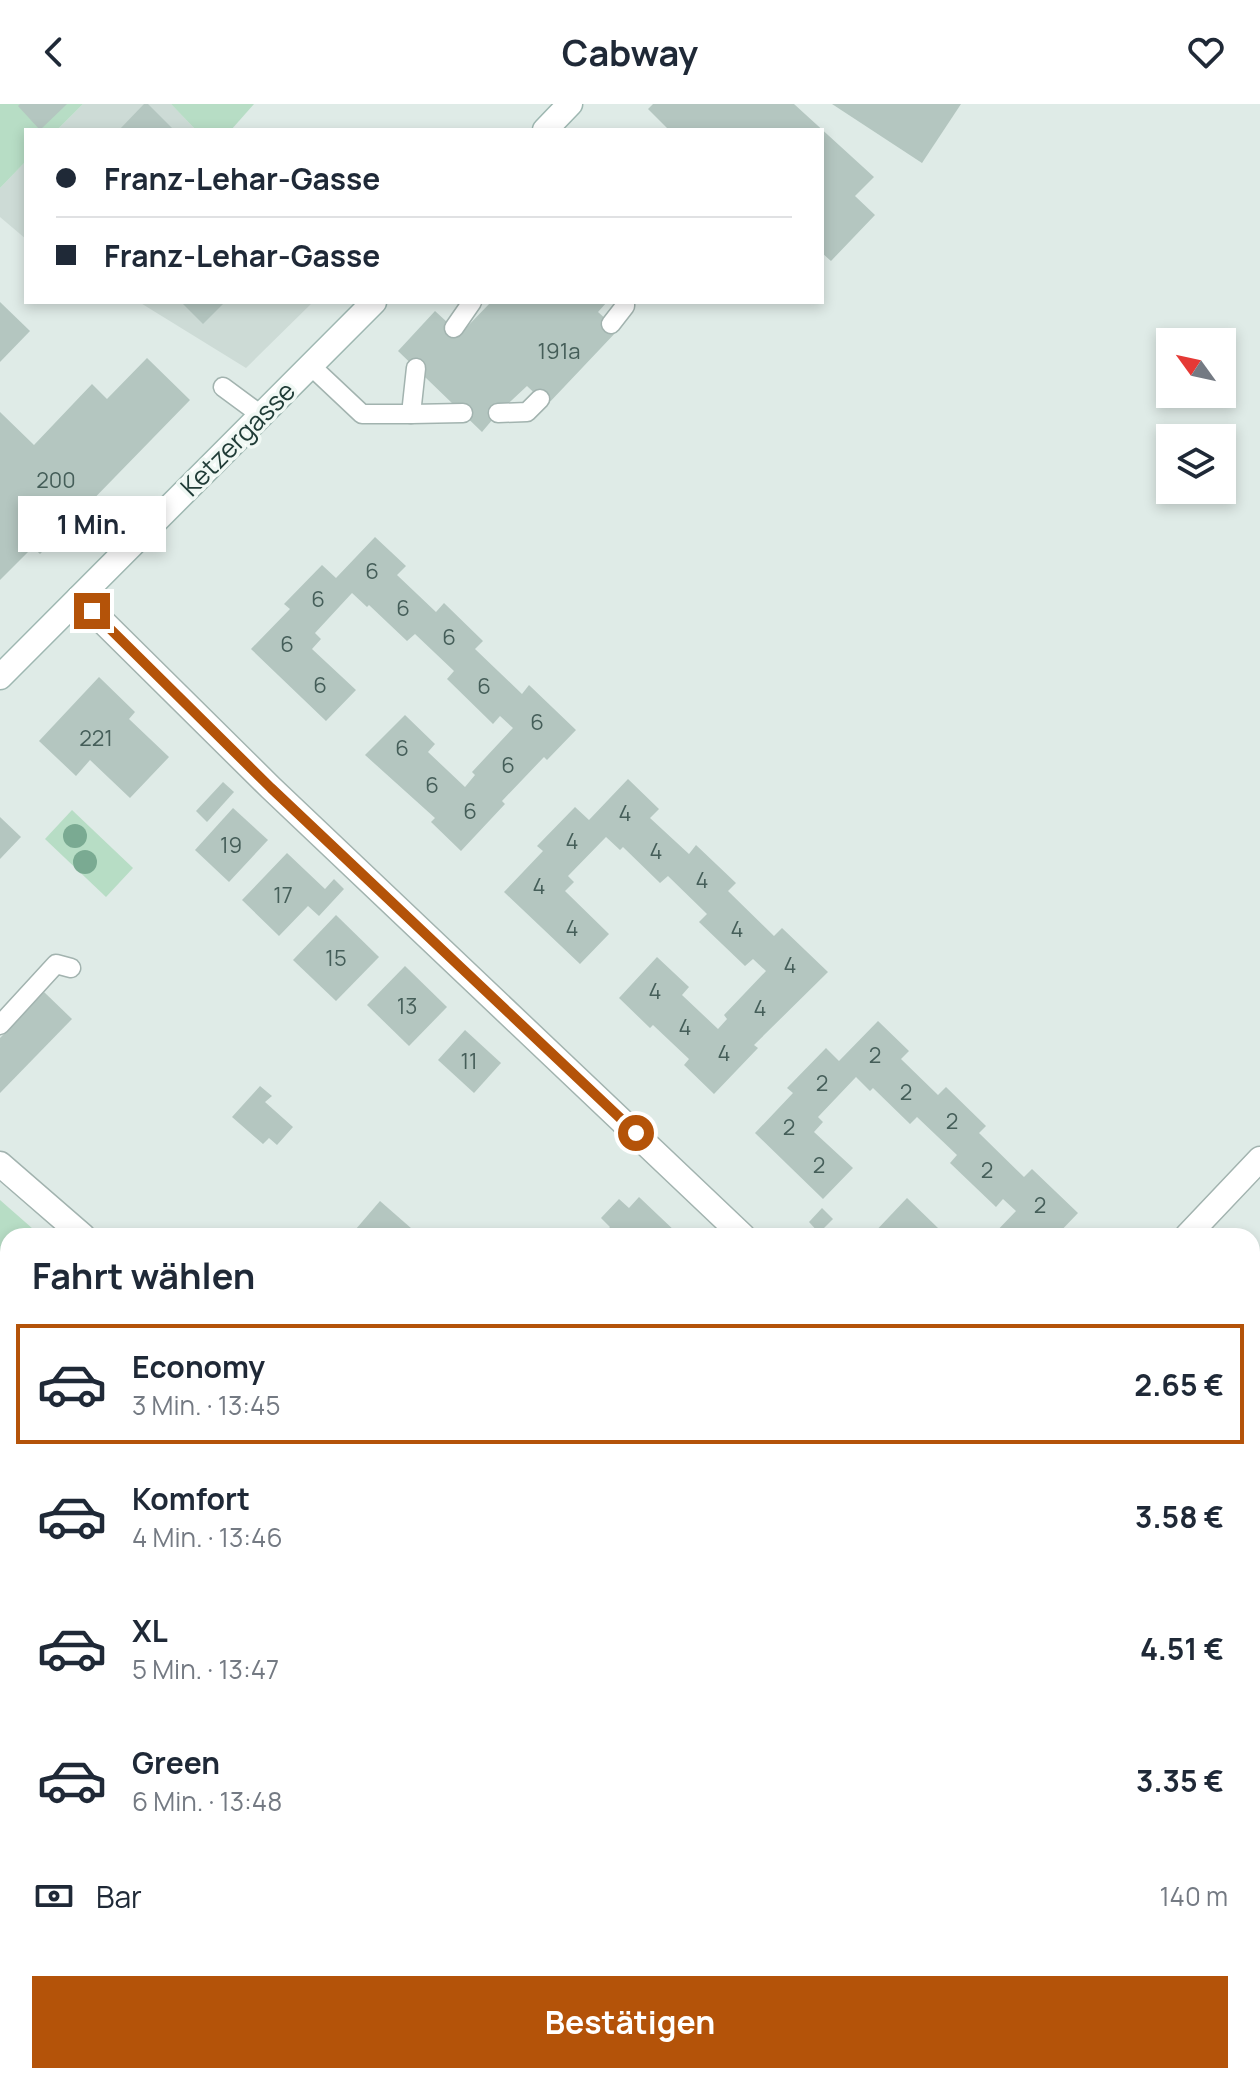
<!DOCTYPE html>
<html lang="de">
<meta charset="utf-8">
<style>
:root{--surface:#fff;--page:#f2f2f3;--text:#1f2937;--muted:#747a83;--line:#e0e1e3;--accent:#b45309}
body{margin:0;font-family:Manrope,sans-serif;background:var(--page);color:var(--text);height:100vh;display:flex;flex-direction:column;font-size:30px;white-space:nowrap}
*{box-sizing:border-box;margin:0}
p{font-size:26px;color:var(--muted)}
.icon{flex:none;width:44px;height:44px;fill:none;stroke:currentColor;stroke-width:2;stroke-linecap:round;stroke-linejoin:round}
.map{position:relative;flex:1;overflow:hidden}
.details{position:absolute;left:0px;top:1124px;width:1260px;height:856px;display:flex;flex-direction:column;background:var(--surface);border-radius:24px 24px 0 0;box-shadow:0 4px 12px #0003}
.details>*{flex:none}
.banner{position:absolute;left:24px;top:24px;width:800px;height:176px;border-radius:0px;box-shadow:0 4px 12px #0003;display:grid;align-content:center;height:176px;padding:0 32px;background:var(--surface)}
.needle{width:52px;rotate:303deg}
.fabs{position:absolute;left:1156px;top:224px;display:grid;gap:16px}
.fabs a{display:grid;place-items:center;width:80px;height:80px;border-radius:0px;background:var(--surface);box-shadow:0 4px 12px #0003;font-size:40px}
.end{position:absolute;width:36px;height:36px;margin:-18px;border:10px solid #b45309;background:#fff;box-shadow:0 0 0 4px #fff}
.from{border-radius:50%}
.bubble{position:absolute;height:56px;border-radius:0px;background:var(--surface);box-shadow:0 4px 12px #0003;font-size:26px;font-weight:700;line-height:56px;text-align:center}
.banner b{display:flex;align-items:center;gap:28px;height:76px;font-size:30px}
.banner b+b{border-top:2px solid var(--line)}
.banner i{width:20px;height:20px;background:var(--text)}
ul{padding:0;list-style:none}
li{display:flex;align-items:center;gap:24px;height:120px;margin:0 16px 12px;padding:0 16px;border:4px solid transparent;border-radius:0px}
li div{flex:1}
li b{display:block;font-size:30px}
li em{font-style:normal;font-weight:700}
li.current{border-color:var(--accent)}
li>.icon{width:72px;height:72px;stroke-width:1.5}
h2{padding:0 32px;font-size:36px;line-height:96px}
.pay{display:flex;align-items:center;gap:20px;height:88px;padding:0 32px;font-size:30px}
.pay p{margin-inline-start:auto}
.cta{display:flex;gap:16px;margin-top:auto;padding:16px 32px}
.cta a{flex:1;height:92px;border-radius:0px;background:var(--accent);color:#fff;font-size:32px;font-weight:700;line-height:92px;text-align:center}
header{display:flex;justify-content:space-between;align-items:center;height:104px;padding:0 32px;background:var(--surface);font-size:36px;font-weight:700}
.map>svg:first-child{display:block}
</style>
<header><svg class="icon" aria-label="back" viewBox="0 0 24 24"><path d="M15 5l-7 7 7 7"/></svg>Cabway<svg class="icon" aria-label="heart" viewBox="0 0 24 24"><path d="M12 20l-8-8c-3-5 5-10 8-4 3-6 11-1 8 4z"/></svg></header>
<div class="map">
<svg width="1260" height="1980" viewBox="0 0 1260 1980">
<rect width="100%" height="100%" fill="#dfebe7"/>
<g fill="#cddbd6">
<polygon points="83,0 171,0 196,26 57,26"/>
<polygon points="26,57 26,135 0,113 0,84"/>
<polygon points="139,198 313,198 246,264"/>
</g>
<g fill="#b7ddc5">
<polygon points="0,0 83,0 57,26 26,26 26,57 0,84"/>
<polygon points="171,0 254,0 231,26 196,26"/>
<polygon points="72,706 133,764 106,793 45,735"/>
<polygon points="0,1096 41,1132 8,1132 8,1657 0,1651"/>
<polygon points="0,1723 8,1728 8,1972 127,1972 117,1980 0,1980"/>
<polygon points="211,1972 358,1972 371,1980 200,1980"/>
<polygon points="450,1972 849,1972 865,1980 463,1980"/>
</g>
<g fill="#b4c6c0">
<polygon points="20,0 67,0 40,26 18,2"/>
<polygon points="144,0 148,0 174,26 119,26"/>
<polygon points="653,0 794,0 874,73 855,92 875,111 831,157 822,149 822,26 669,26 648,5"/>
<polygon points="832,0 961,0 922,59"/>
<polygon points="0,198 30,227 0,258"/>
<polygon points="181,198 225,198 203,220"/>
<polygon points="491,198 607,198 598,208 618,226 547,301 527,282 498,309 482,328 398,247 435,207 460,230"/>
<polygon points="147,254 190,296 40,450 33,443 0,476 0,308 34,341 92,280 107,295"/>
<polygon points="375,433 406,462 397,471 436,508 444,499 483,537 475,545 522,590 529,581 576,626 547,656 544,653 502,697 505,700 461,747 431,718 435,714 365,651 405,611 435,640 428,648 465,683 475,671 472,668 513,624 500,612 493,620 447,575 454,567 415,530 407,537 369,501 367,503 352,489 315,529 321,535 312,545 356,586 326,617 251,545 290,505 284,500 322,461 336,474"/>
<polygon points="99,573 135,608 129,615 169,653 130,694 90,656 76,672 39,637"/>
<polygon points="628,675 659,705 650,714 689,750 696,741 736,779 728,787 774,832 782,824 828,868 754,941 758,944 714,990 684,961 689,955 653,921 650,924 619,894 657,853 689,883 682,891 718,925 727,915 724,911 766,867 753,855 745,862 699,818 707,810 668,772 660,779 623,743 620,746 606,733 568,772 574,778 565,787 609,830 580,860 504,788 543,747 537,742 575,703 589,716"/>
<polygon points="223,678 234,688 207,718 196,707"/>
<polygon points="233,704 268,736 229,778 195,746"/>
<polygon points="0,713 21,733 0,755"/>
<polygon points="287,749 325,785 334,775 344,785 319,812 308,802 279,832 242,796"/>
<polygon points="336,811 379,853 336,897 293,856"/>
<polygon points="405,862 447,903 409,942 367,901"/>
<polygon points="44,888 72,915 0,989 0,934"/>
<polygon points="878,917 909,947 901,955 938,991 946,983 986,1022 979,1029 1024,1073 1032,1065 1078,1109 1056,1132 992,1132 1016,1107 1003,1095 996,1103 950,1059 957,1051 917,1013 910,1020 873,984 870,987 856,973 818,1013 823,1018 814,1028 853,1064 823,1095 755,1029 793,989 787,984 826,944 839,957"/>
<polygon points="465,926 501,959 474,989 438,956"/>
<polygon points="260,982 272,992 265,998 293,1023 277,1041 269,1034 263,1040 232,1013"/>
<polygon points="639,1093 678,1130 676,1132 602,1132 610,1123 601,1114 619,1095 629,1104"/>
<polygon points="907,1094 938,1124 931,1132 871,1132"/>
<polygon points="380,1097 420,1132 364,1132 356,1125"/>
<polygon points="822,1104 833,1115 819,1129 809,1118"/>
<polygon points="0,1477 8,1482 8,1546 0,1540"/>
<polygon points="1252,1506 1260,1510 1260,1551 1256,1549 1252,1559"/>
<polygon points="0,1723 8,1728 8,1744 3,1750 8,1753 8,1824 4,1830 0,1827"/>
<polygon points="0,1909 8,1914 8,1967 0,1961"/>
<polygon points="48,1972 108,1972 102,1980 59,1980"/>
<polygon points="644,1972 661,1979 664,1972 745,1972 741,1980 640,1980"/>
<polygon points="794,1972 820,1972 816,1980 790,1980"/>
<polygon points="1053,1972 1074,1972 1070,1980 1050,1980"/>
<polygon points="1088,1972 1170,1972 1166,1980 1084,1980"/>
</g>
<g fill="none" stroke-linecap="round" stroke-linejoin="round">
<defs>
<g id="lane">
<polyline points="611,220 625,202 625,198"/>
<polyline points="454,224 472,198"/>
<polyline points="311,262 362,310 411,310 416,264"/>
<polyline points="223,283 261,311"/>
<polyline points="498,309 527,308 540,295"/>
<polyline points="411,310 463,309"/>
<polyline points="0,921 56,860 71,864"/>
</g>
<g id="street">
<polyline points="79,494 271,684 743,1132"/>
<polyline points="0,1060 83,1132"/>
<polyline points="1187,1132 1260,1055"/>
<polyline points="1252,1459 1260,1463"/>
<polyline points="0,1688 8,1694"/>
<polyline points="1252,1861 1260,1865"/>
<polyline points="405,1972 418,1980"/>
<polyline points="897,1972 911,1980"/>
<polyline points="163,1980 173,1972"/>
</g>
<g id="secondary">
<polyline points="545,26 570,0"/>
<polyline points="0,573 374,198"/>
</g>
</defs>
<use href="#lane" stroke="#a2b3af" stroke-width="21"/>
<use href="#street" stroke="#a2b3af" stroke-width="27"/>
<use href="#secondary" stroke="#9eb7b1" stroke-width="27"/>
<use href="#lane" stroke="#fff" stroke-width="18"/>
<use href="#street" stroke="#fff" stroke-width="24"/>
<use href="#secondary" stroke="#fff" stroke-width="24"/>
</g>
<g fill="#7aaa92">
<circle cx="75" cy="732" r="12"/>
<circle cx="85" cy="758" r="12"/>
</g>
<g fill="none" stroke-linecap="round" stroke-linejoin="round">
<polyline stroke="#b45309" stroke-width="10" points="92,507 271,684 636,1029"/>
</g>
<g text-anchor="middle" stroke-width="7" stroke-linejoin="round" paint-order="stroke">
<g font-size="22" fill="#455e59">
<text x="559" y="255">191a</text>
<text x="56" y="384">200</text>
<text x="372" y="475">6</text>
<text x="318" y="503">6</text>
<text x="403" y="512">6</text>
<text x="449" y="541">6</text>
<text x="287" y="548">6</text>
<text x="320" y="589">6</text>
<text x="484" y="590">6</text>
<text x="537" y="626">6</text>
<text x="96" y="642">221</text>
<text x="402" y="652">6</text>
<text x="508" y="669">6</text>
<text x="432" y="689">6</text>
<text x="470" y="715">6</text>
<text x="625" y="717">4</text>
<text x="572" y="745">4</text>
<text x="231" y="749">19</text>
<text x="656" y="755">4</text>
<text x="702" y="784">4</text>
<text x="539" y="790">4</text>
<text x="283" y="799">17</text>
<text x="572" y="832">4</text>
<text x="737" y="833">4</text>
<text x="336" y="862">15</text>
<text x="790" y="869">4</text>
<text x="655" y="895">4</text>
<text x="407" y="910">13</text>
<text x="760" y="912">4</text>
<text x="685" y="931">4</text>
<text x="724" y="957">4</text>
<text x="875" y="959">2</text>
<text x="469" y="965">11</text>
<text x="822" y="987">2</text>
<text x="906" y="996">2</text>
<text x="952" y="1025">2</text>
<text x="789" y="1031">2</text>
<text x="819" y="1069">2</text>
<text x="987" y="1074">2</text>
<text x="1040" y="1109">2</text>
</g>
<g font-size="26" fill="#203c37" stroke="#f0f8f4">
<text transform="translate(238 335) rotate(-45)" y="9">Ketzergasse</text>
</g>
</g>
</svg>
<div class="fabs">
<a><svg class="needle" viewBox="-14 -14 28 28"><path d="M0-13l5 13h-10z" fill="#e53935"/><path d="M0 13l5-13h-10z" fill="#747a83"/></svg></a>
<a><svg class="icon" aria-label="layers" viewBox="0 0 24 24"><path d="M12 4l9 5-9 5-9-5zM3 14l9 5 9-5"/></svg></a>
</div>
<i class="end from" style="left:636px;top:1029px"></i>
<i class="end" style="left:92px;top:507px"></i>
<div class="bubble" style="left:18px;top:392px;width:148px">1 Min.</div>
<div class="banner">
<b><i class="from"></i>Franz-Lehar-Gasse</b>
<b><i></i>Franz-Lehar-Gasse</b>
</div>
<section class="details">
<h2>Fahrt wählen</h2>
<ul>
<li class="current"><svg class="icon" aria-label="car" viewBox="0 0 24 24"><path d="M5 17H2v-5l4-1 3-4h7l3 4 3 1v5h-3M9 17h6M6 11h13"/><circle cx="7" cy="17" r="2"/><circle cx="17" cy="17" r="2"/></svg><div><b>Economy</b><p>3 Min. · 13:45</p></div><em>2.65 €</em></li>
<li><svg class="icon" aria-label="car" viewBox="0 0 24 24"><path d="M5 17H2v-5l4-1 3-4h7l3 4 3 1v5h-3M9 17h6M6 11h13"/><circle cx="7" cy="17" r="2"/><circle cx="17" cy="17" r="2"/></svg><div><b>Komfort</b><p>4 Min. · 13:46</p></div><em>3.58 €</em></li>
<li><svg class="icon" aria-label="car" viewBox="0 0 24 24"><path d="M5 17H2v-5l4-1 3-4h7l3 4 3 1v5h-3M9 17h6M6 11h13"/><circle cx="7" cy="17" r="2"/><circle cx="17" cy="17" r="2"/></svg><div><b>XL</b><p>5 Min. · 13:47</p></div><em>4.51 €</em></li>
<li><svg class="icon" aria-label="car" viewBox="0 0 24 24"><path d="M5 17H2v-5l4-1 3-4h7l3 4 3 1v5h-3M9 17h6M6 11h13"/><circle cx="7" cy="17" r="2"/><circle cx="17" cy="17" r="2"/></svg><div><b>Green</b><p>6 Min. · 13:48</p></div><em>3.35 €</em></li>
</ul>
<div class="pay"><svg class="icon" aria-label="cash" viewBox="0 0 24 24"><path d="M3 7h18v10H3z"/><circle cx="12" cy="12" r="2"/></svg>Bar<p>140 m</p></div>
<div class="cta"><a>Bestätigen</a></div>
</section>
</div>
